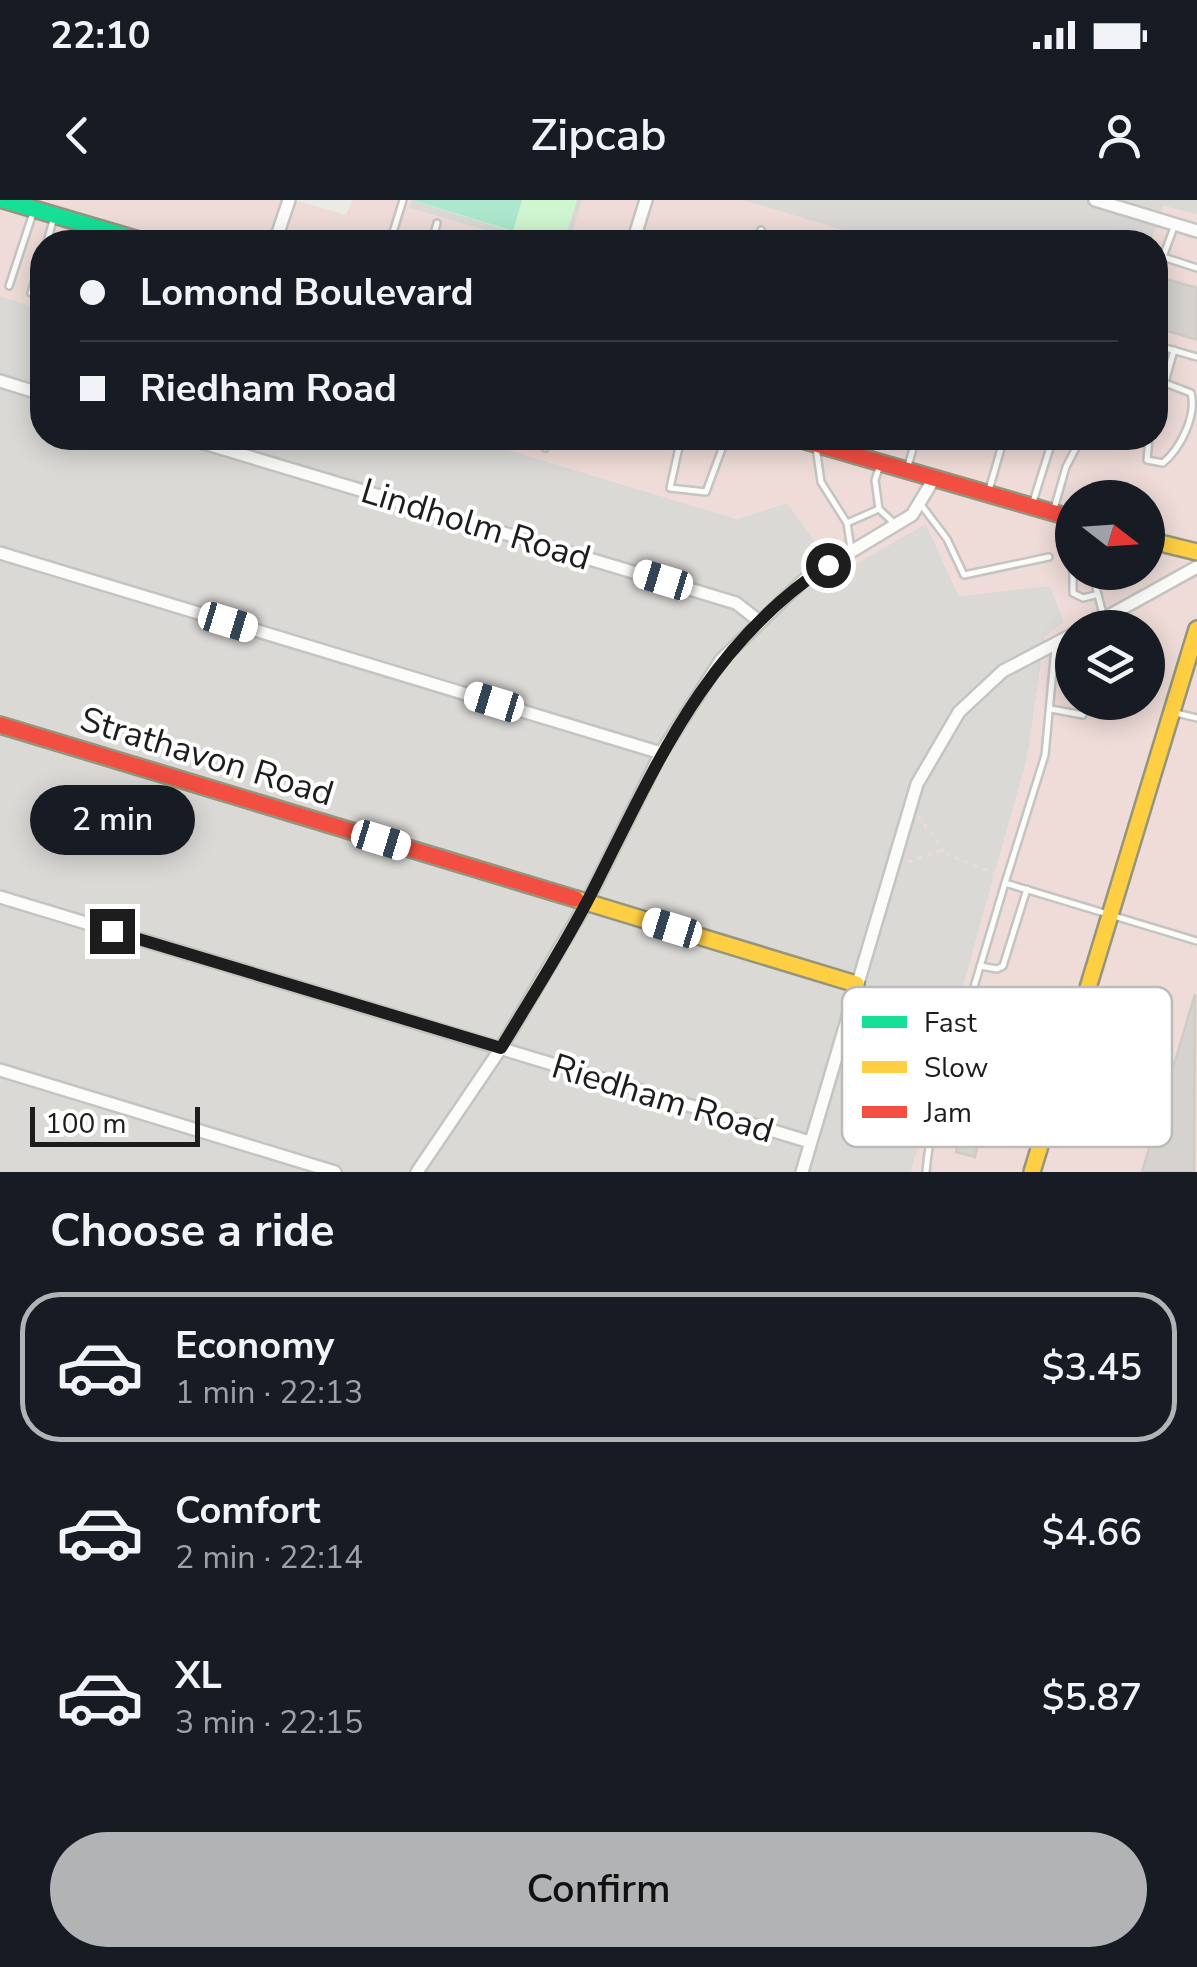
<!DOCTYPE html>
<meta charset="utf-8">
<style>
:root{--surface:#171b24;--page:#20242c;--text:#f1f3f6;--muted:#9ea1a6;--line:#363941;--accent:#b2b3b4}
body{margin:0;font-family:"Nunito Sans",sans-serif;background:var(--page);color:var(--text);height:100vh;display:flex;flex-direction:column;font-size:38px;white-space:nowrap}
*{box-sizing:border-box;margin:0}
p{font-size:32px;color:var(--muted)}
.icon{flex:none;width:55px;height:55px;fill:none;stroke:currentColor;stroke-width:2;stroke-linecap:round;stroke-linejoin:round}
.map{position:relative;height:972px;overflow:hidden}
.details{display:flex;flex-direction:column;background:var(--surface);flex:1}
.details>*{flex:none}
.top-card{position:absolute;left:30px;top:30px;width:1138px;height:220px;border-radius:40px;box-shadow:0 5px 25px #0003;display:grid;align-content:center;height:220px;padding:0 50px;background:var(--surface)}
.needle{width:65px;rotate:107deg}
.buttons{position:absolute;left:1055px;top:280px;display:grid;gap:20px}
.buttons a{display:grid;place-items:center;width:110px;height:110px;border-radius:50%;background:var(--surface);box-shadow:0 5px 25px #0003;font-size:50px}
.scale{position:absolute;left:30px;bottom:25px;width:170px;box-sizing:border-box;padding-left:10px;border:5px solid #1d1d1d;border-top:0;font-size:28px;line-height:35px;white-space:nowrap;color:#1d1d1d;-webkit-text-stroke:8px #fff;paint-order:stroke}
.end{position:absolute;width:45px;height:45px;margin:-22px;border:12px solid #1d1d1d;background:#fff;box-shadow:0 0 0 5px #fff}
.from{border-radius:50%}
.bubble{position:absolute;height:70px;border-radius:35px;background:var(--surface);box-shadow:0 5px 25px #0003;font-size:32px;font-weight:600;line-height:70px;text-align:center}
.car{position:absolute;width:30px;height:60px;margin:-30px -15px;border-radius:12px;box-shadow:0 0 8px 2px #0007;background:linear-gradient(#fff 24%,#345 0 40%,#fff 0 76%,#345 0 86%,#fff 0)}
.top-card b{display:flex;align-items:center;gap:35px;height:95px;font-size:38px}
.top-card b+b{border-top:2px solid var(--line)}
.top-card i{width:25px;height:25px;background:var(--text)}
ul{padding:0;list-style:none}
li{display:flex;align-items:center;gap:30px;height:150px;margin:0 20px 15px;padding:0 30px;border:5px solid transparent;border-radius:40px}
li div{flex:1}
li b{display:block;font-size:38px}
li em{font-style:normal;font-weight:600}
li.on{border-color:var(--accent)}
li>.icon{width:90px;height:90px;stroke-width:1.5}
h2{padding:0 50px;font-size:45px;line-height:120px}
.action{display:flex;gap:20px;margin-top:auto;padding:20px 50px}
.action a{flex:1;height:115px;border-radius:60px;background:var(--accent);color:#111;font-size:40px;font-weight:600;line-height:115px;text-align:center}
.status{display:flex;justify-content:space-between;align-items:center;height:70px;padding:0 50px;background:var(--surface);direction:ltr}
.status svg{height:28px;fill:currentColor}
header{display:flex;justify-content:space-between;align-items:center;height:130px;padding:0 50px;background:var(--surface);font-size:45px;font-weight:600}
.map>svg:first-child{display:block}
</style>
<div class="status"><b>22:10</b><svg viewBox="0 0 49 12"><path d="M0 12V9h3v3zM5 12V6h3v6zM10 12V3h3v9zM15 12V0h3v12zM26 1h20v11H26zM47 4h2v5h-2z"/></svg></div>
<header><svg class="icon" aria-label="back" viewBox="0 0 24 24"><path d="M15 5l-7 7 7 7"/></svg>Zipcab<svg class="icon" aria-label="person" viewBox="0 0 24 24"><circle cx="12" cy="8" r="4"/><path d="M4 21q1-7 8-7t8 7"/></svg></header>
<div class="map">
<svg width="1197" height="972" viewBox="0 0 1197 972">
<rect width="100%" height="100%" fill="#eceae4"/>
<g fill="#dbd9d6">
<polygon points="411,0 582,0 570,42 525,42 409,8"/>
<polygon points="742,0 1197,0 1197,15 1164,6 1151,42 882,42"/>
<polygon points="0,96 42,109 42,238 469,238 737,319 787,303 926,324 959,396 1050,385 1064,422 1045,437 1027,559 911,972 0,972"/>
</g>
<g fill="#efdcd8" fill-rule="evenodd">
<polygon points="0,0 295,0 346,15 352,0 411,0 409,8 525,42 42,42 42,109 0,96"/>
<polygon points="582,0 742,0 882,42 570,42"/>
<path d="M 1164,6 L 1197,15 L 1197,972 L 911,972 L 1027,559 L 1045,437 L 1064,422 L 1050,386 L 959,396 L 926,324 L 838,374 L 787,303 L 737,319 L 469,238 L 1155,238 L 1155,42 L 1151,42 ZM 1072,298 L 1148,298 L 1148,372 L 1072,372 ZM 1072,428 L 1148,428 L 1148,502 L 1072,502 Z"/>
</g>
<polygon fill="#d0f6d0" points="413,0 577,0 564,42 544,42"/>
<polygon fill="#abe8ce" points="413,0 522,0 513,31"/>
<g fill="#d6d3cf" stroke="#cfcbc5" stroke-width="2.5">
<polygon points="1155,76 1197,88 1197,140 1155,127"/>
<polygon points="1195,794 1194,972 1142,972"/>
<polygon points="960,906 985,913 975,957 956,952 962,929 954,927"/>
</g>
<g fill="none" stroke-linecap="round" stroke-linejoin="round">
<defs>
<g id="lane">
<polyline points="47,42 54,17"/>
<polyline points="390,42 403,0"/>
<polyline points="432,42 437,23"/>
<polyline points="758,42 761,30"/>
<polyline points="1163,57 1197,68"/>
<polyline points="1155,62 1163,57 1174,27"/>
<polyline points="9,86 33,13"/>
<polyline points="31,93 42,56"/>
<polyline points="1155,145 1197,157"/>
<polyline points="1155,218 1174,150"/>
<polyline points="681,238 670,288 706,292 726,238"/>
<path d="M 1149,238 L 1147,260 L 1163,263 C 1180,249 1197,216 1191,193 L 1165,183"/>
<polyline points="816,247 821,282 847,323 879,309"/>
<polyline points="545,248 548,238"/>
<polyline points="880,265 875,280 879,309 896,325"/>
<polyline points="908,266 916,238"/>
<polyline points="989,290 1004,238"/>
<polyline points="1033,302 1053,238"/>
<polyline points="922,306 947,339 964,375 1049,357"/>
<polyline points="1054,309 1066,267 1081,238"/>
<polyline points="847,323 851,349"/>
<polyline points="1073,372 1073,393 1083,398 1095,395"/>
<polyline points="1092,372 1104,418"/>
<polyline points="1056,463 1072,479"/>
<polyline points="1051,509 1083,515 1086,502"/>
<polyline points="1176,513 1197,518"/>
<polyline points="1005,683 1045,555 1055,448"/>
<polyline points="980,766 997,769 1003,766 1027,689"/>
<polyline points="973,789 1075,819"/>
<polyline points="954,854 1005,683 1197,741"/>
<polyline points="1052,896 1021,887 1032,856 1060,864"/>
<path d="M 926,972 C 928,949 935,893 960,888 L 1046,915"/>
</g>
<g id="street">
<polyline points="1095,0 1197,31"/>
<polyline points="275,42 289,0"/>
<polyline points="633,42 646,0"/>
<polyline points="0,181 42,194"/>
<polyline points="187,238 736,403 759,421"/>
<polyline points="0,353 661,553"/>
<polyline points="1087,428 1197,367"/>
<polyline points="0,697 810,942"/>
<polyline points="0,870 335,972"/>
<polyline points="417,972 501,848 587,702 661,553 721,460 804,380 912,315 935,277"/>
<polyline points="802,972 917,584 959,512 1003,471 1072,435"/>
</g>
<polyline id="fast" points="3,0 146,42"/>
<g id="slow">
<polyline points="1148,340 1197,352"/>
<polyline points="576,699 856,784"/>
<polyline points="1032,972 1197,429"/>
</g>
<g id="jam">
<polyline points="795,238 1072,318"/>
<polyline points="0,525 576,699"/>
</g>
</defs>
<use href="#lane" stroke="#c4c4c1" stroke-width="10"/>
<use href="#street" stroke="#c4c4c1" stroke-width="16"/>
<use href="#fast" stroke="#94957c" stroke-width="20"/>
<use href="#slow" stroke="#94957c" stroke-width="20"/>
<use href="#jam" stroke="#94957c" stroke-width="20"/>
<g stroke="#ebdad6" stroke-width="2.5" stroke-dasharray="5 5" stroke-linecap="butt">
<polyline points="918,616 943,650"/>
<polyline points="908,662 939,651 997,674"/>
<polyline points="1019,745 1069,758"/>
<polyline points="987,907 986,940 1020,950"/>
<polyline points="978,965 986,942"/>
</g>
<use href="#lane" stroke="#fcfcfb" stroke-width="5"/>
<use href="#street" stroke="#fcfcfb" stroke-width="11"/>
<use href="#fast" stroke="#16e098" stroke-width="15"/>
<use href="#slow" stroke="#ffcf43" stroke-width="15"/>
<use href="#jam" stroke="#f24e42" stroke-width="15"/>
</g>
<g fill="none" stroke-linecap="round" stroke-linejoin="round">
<path stroke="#1d1d1d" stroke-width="12" d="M 112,731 L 501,848 C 531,798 563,748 590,696 C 655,568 703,448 828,365"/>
</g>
<g text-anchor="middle" stroke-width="8" stroke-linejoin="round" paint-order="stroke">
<g font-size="35" fill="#1d1d1d" stroke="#fff">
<text transform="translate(476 324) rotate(17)" y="12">Lindholm Road</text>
<text transform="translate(207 556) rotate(17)" y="12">Strathavon Road</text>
<text transform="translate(663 898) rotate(17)" y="12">Riedham Road</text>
</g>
</g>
<rect x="842" y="787" width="330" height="160" rx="15" fill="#fff" stroke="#bbb" stroke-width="2.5"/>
<rect x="862" y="816" width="45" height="12" fill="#16e098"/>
<rect x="862" y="861" width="45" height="12" fill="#ffcf43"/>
<rect x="862" y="906" width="45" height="12" fill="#f24e42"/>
<g font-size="28" fill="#1d1d1d">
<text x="924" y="832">Fast</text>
<text x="924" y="877">Slow</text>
<text x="924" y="922">Jam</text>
</g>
</svg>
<div class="buttons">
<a><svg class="needle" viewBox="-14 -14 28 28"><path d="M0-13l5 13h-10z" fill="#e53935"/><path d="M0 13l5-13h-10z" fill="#9ea1a6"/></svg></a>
<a><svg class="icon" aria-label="layers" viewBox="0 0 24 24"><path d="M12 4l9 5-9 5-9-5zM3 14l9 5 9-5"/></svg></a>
</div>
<div class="scale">100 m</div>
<i class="end from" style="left:828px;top:365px"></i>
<i class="end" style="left:112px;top:731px"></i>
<div class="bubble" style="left:30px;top:585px;width:165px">2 min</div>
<i class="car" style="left:663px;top:380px;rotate:287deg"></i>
<i class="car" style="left:228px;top:422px;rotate:107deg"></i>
<i class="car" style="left:494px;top:502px;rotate:287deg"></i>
<i class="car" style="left:381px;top:640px;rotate:107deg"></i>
<i class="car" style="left:672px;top:728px;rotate:287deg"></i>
<div class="top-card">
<b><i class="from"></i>Lomond Boulevard</b>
<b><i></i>Riedham Road</b>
</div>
</div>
<section class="details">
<h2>Choose a ride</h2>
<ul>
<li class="on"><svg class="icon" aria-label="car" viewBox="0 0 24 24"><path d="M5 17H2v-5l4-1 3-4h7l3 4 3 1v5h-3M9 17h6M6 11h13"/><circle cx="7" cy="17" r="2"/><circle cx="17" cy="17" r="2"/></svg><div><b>Economy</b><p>1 min · 22:13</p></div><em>$3.45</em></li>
<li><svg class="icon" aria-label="car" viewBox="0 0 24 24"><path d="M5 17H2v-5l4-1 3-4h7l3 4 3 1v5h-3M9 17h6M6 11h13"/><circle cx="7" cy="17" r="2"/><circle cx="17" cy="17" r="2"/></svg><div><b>Comfort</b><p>2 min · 22:14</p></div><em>$4.66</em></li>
<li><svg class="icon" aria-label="car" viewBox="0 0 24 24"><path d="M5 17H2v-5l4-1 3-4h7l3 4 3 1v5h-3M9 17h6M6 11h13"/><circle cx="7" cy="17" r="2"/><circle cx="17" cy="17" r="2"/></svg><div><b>XL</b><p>3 min · 22:15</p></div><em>$5.87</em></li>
</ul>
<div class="action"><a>Confirm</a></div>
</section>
